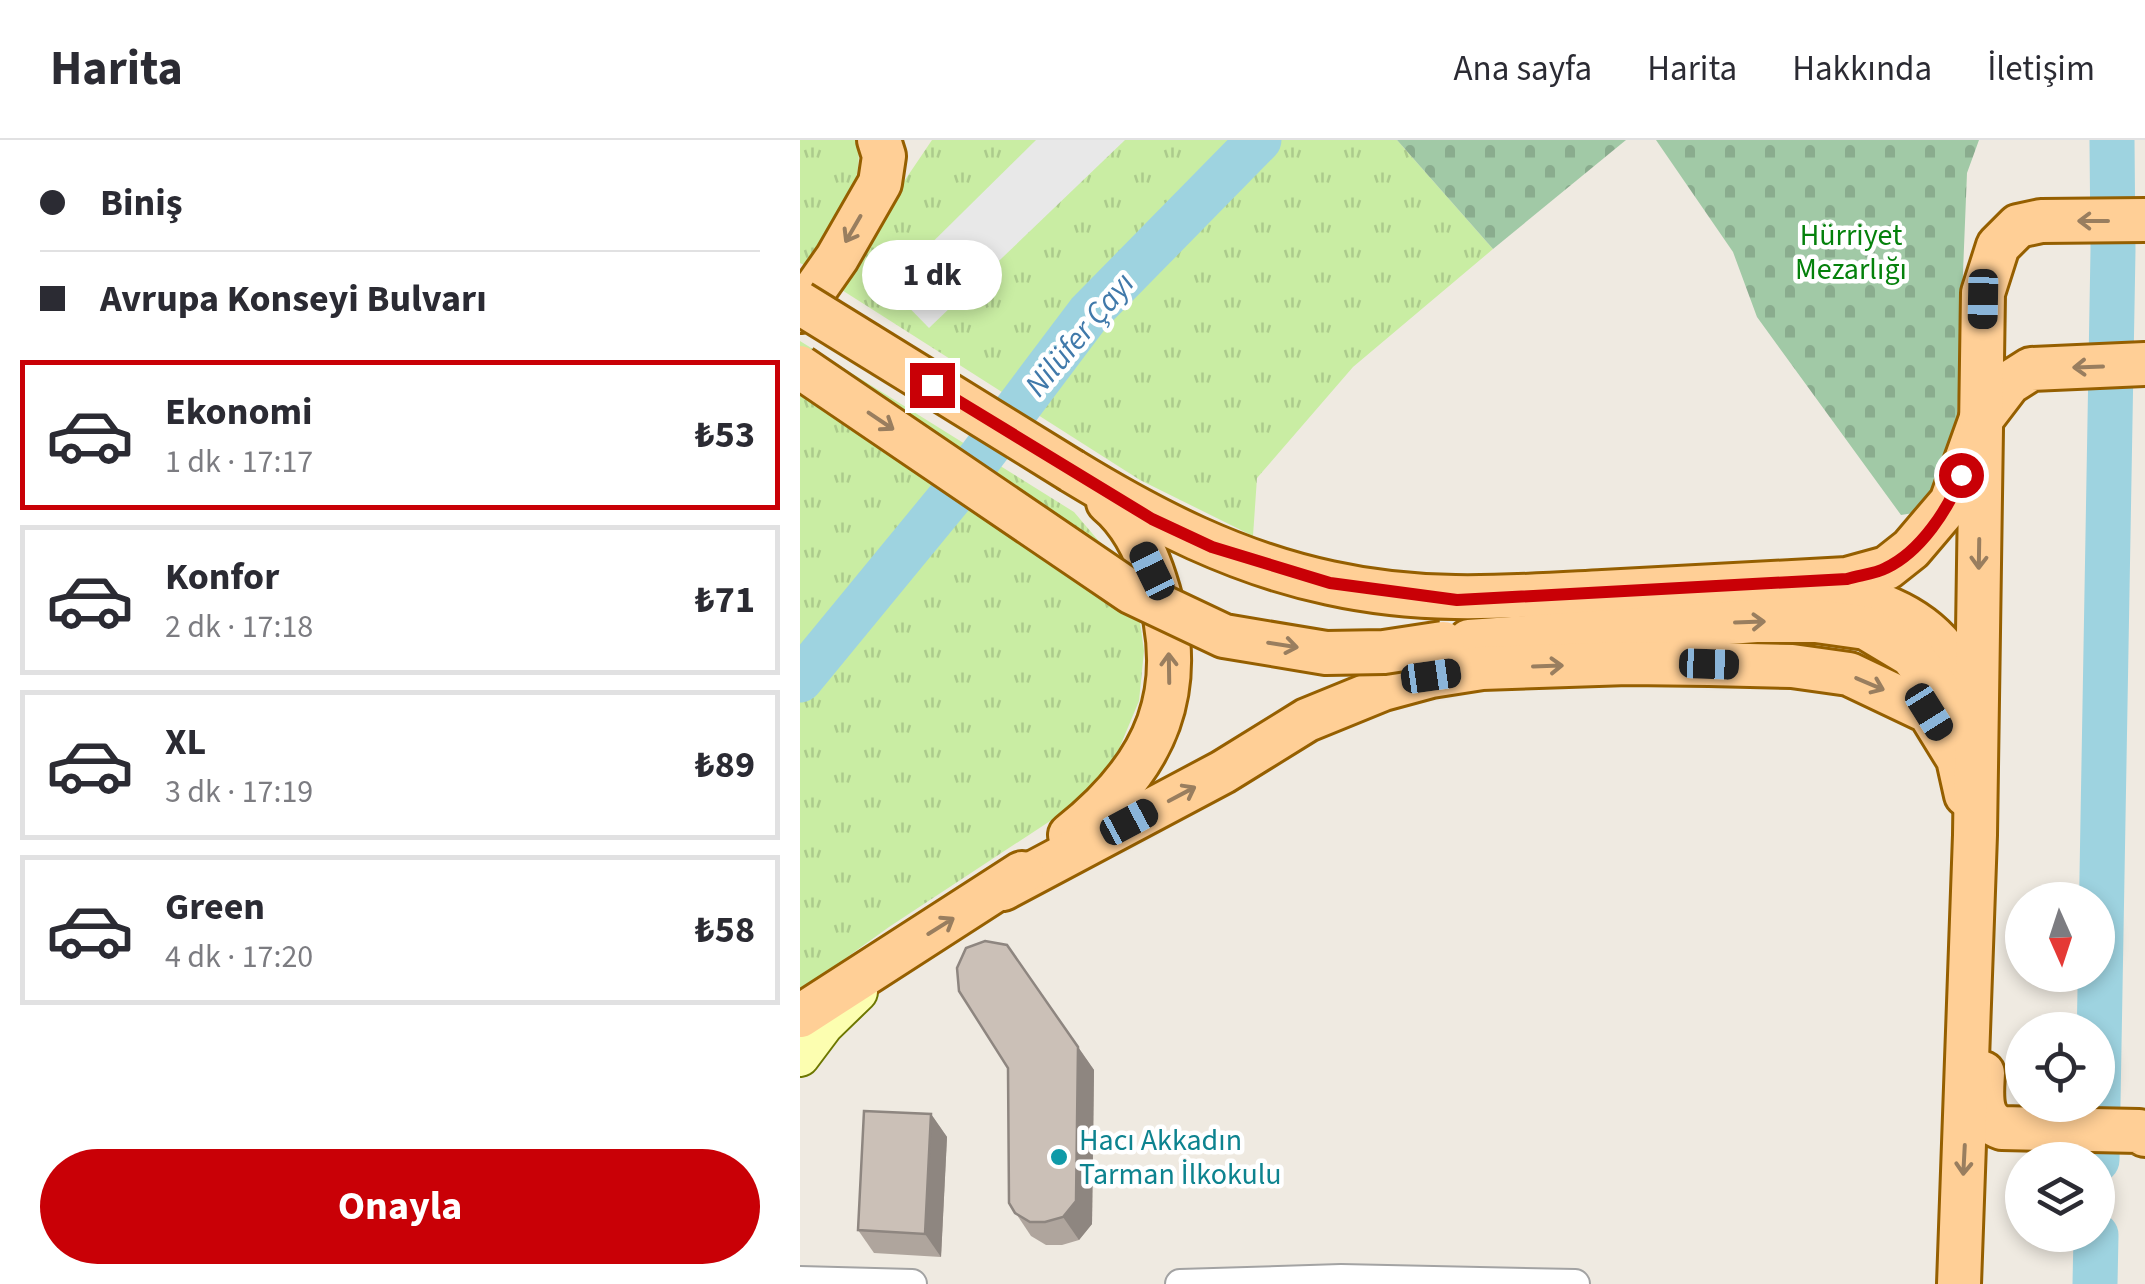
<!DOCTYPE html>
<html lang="tr">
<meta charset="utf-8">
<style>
:root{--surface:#fff;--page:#f2f2f3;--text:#2b2b33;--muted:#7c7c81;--line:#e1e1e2;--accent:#c90006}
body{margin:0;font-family:"Source Sans 3",sans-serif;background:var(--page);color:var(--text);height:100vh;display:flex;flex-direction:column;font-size:38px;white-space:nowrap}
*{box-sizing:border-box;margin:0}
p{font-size:32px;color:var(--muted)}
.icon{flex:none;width:55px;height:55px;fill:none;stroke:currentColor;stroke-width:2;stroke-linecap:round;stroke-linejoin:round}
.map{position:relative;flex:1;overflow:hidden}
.panel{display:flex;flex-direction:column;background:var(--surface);width:800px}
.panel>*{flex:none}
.banner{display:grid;align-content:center;height:220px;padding:0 40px;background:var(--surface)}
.needle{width:65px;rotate:177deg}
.controls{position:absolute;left:1205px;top:742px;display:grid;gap:20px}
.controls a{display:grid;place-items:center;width:110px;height:110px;border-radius:50%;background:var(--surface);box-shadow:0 5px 15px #0003;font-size:50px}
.end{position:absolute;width:45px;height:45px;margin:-22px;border:12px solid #c90006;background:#fff;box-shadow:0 0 0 5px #fff}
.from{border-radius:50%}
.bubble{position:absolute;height:70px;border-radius:35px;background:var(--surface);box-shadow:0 5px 15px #0003;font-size:32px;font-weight:700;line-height:70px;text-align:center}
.car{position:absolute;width:30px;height:60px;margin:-30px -15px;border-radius:12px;box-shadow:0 0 8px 2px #0007;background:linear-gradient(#222 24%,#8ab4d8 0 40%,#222 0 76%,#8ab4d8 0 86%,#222 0)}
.banner b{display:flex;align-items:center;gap:35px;height:95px;font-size:38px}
.banner b+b{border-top:2px solid var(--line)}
.banner i{width:25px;height:25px;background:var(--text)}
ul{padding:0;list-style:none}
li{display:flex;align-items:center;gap:30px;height:150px;margin:0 20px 15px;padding:0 20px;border:5px solid var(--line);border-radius:0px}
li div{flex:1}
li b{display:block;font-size:38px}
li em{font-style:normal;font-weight:700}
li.selected{border-color:var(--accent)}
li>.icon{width:90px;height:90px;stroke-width:1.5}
.button{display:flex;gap:20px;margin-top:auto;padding:20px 40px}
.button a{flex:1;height:115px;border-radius:60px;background:var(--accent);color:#fff;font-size:40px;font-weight:700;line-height:115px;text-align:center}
header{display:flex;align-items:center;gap:60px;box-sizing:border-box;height:140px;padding:0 50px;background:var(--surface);border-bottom:2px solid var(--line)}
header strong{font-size:48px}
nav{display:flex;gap:55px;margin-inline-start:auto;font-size:35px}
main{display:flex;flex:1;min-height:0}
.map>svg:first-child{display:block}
</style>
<header>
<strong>Harita</strong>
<nav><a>Ana sayfa</a><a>Harita</a><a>Hakkında</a><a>İletişim</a></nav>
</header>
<main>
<section class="panel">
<div class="banner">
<b><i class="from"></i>Biniş</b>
<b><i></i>Avrupa Konseyi Bulvarı</b>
</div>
<ul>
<li class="selected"><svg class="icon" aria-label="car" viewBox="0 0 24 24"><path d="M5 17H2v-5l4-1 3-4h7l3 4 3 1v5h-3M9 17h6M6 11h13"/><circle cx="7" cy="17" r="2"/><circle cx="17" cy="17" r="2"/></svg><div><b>Ekonomi</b><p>1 dk · 17:17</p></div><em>₺53</em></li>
<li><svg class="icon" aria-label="car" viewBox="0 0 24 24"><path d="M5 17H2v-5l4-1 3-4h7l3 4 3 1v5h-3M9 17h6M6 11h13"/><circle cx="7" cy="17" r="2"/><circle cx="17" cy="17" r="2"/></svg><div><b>Konfor</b><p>2 dk · 17:18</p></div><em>₺71</em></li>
<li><svg class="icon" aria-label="car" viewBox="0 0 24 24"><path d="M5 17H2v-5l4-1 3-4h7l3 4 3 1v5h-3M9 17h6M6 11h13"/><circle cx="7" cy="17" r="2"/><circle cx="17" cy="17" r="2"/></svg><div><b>XL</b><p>3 dk · 17:19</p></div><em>₺89</em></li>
<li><svg class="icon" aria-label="car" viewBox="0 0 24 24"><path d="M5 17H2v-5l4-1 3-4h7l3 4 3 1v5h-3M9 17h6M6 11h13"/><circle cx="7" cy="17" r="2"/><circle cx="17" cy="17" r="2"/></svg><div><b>Green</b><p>4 dk · 17:20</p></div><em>₺58</em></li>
</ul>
<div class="button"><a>Onayla</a></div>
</section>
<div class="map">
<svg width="1345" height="1144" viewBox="0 0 1345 1144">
<defs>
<pattern id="grass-tufts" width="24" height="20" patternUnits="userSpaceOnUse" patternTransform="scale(2.5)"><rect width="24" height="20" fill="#c9eda3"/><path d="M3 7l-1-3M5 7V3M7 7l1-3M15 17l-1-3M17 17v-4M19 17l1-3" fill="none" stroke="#accb8c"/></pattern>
<pattern id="cemetery-stones" width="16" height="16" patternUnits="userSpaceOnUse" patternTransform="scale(2.5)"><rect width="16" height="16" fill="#a1c9a6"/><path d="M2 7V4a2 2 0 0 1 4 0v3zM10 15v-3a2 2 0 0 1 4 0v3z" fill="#8aac8e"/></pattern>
</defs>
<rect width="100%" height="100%" fill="#efeae1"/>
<g fill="url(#grass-tufts)">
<path d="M 0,0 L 57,0 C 67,46 32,90 10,128 L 0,123 Z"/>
<polygon points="132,0 597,0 693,109 553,227 457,338 453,396 340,340 34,145"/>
<polygon points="0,201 274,372 320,426 338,468 344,511 339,561 316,616 282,660 89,787 0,851"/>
</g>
<g fill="url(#cemetery-stones)">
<polygon points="597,0 826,0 693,109"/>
<polygon points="856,0 1179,0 1167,33 1157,281 1150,324 1120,372 1101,375 957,177 933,112"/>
</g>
<polygon fill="#e8e8e8" points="236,0 325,0 129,188 88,146"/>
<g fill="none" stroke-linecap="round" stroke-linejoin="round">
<g stroke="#9ed3e0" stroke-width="45">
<polyline points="0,540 152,355 289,173 459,0"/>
<polyline points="1297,1020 1313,110 1312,0"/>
<polyline points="1295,1144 1296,1095"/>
</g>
<defs>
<g id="minor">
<polyline points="0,1141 112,1144"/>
<polyline points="380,1144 541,1139 775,1144"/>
</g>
<polyline id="secondary" points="0,917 24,885 58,852"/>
<g id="primary">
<polyline points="0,171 37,118 80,43 84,16 79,0"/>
<path d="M 272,331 C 354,381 436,423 530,443 C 625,464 708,457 803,452 C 885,448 966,443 1047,439 L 1087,428 L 1111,409 L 1151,362 L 1180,281 L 1209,243 L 1231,229 L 1345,224"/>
<path d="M 1020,448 C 1067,460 1111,469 1144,509 C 1156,523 1162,548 1169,566"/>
<polyline points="669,501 956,481 1016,481 1066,488 1111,515 1138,549"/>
<path d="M 270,695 C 357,626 391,549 355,440 C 346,412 331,381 308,362"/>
<polyline points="203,749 423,632 507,580 583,549 631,536 682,528 828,523 909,524 992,526 1049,534 1129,572 1158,619 1166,655"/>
<polyline points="0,876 222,733"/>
<path d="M 1183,933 C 1182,954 1178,980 1202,988 L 1339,991 L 1345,995"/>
<polyline points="1159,1144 1175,695 1183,153 1198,106 1218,86 1241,81 1345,80"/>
</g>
</defs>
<use href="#minor" stroke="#a3a3a3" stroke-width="32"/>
<use href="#secondary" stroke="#6d7700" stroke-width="42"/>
<use href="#primary" stroke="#955f00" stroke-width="48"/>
<use href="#minor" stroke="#fff" stroke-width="28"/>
<use href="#secondary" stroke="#fcfeb0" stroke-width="38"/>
<use href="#primary" stroke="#ffcf96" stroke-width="42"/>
<defs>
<g id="primary-bridge">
<polyline points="0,163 272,331"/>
<polyline points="0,227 331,452 424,496 526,513 584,512 643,503"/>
</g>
</defs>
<use href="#primary-bridge" stroke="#955f00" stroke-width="48" stroke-linecap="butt"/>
<use href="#primary-bridge" stroke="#ffcf96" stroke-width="42"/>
</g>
<g fill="#afa59d">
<polygon points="207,805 294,930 292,1084 279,1100 262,1105 246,1105 231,1096 209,1063"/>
<polygon points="131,974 147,997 141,1117 74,1113 58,1090"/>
</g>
<g fill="#8e8680">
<polygon points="278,907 294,930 292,1084 279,1100 263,1077"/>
<polygon points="131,974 147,997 141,1117 125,1094"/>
</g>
<g fill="#cbc0b7" stroke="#8e8680" stroke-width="2.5">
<polygon points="185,801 207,805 278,907 276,1061 263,1077 245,1082 230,1082 215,1073 209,1063 208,928 159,851 157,828 166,808"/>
<polygon points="64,971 131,974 125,1094 58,1090"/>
</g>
<defs><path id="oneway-shaft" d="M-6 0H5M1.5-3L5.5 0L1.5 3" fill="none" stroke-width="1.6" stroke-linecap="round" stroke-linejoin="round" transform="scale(2.5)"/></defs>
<g stroke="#997e5f">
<use href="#oneway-shaft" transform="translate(1293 81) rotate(180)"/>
<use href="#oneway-shaft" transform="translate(53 89) rotate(120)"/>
<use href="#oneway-shaft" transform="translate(1288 227) rotate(178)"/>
<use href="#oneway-shaft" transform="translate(81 281) rotate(34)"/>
<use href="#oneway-shaft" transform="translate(1179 414) rotate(91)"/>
<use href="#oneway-shaft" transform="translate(950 482) rotate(-2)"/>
<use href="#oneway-shaft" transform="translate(483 505) rotate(9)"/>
<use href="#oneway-shaft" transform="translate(748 526) rotate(-2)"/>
<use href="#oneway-shaft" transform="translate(369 528) rotate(-91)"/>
<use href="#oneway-shaft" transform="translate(1070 544) rotate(23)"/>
<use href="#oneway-shaft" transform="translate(382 654) rotate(-28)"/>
<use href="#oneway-shaft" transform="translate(141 786) rotate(-32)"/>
<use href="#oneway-shaft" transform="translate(1164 1020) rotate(93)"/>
</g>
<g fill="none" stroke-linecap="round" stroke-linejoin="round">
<path stroke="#c90006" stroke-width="12" d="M 132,245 L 352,379 L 412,407 L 530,443 L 657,460 L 1047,439 C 1060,435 1075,434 1086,428 C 1120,412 1149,369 1161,335"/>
</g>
<circle fill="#0f9aa8" stroke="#fff" stroke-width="4" cx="259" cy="1017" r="10"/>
<g text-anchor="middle" stroke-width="9" stroke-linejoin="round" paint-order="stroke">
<g font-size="30" fill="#04810b" stroke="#fff">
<text x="1051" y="105">Hürriyet<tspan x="1051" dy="34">Mezarlığı</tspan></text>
</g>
<g font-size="30" fill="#0d838f" stroke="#fff" text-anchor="start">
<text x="279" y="1010">Hacı Akkadın<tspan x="279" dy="34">Tarman İlkokulu</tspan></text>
</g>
<g font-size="32" font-style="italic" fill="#4079aa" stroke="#fff">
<text transform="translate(279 194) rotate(-50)" y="11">Nilüfer Çayı</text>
</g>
</g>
</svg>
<div class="controls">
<a><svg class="needle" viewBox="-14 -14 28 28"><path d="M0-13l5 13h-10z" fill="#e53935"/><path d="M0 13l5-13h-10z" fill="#7c7c81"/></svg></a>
<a><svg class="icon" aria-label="locate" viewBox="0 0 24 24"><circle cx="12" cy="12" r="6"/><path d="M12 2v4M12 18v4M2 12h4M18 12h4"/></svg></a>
<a><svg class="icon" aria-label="layers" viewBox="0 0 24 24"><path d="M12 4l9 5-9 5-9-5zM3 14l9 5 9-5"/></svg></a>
</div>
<i class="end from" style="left:1161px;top:335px"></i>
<i class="end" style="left:132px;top:245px"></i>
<div class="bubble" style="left:62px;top:100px;width:140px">1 dk</div>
<i class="car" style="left:1183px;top:159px;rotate:181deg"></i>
<i class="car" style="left:352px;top:431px;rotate:334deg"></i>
<i class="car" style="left:909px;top:524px;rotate:92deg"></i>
<i class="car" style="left:631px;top:536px;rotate:82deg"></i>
<i class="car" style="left:1129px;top:572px;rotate:148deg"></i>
<i class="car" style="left:329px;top:682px;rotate:62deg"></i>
</div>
</main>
